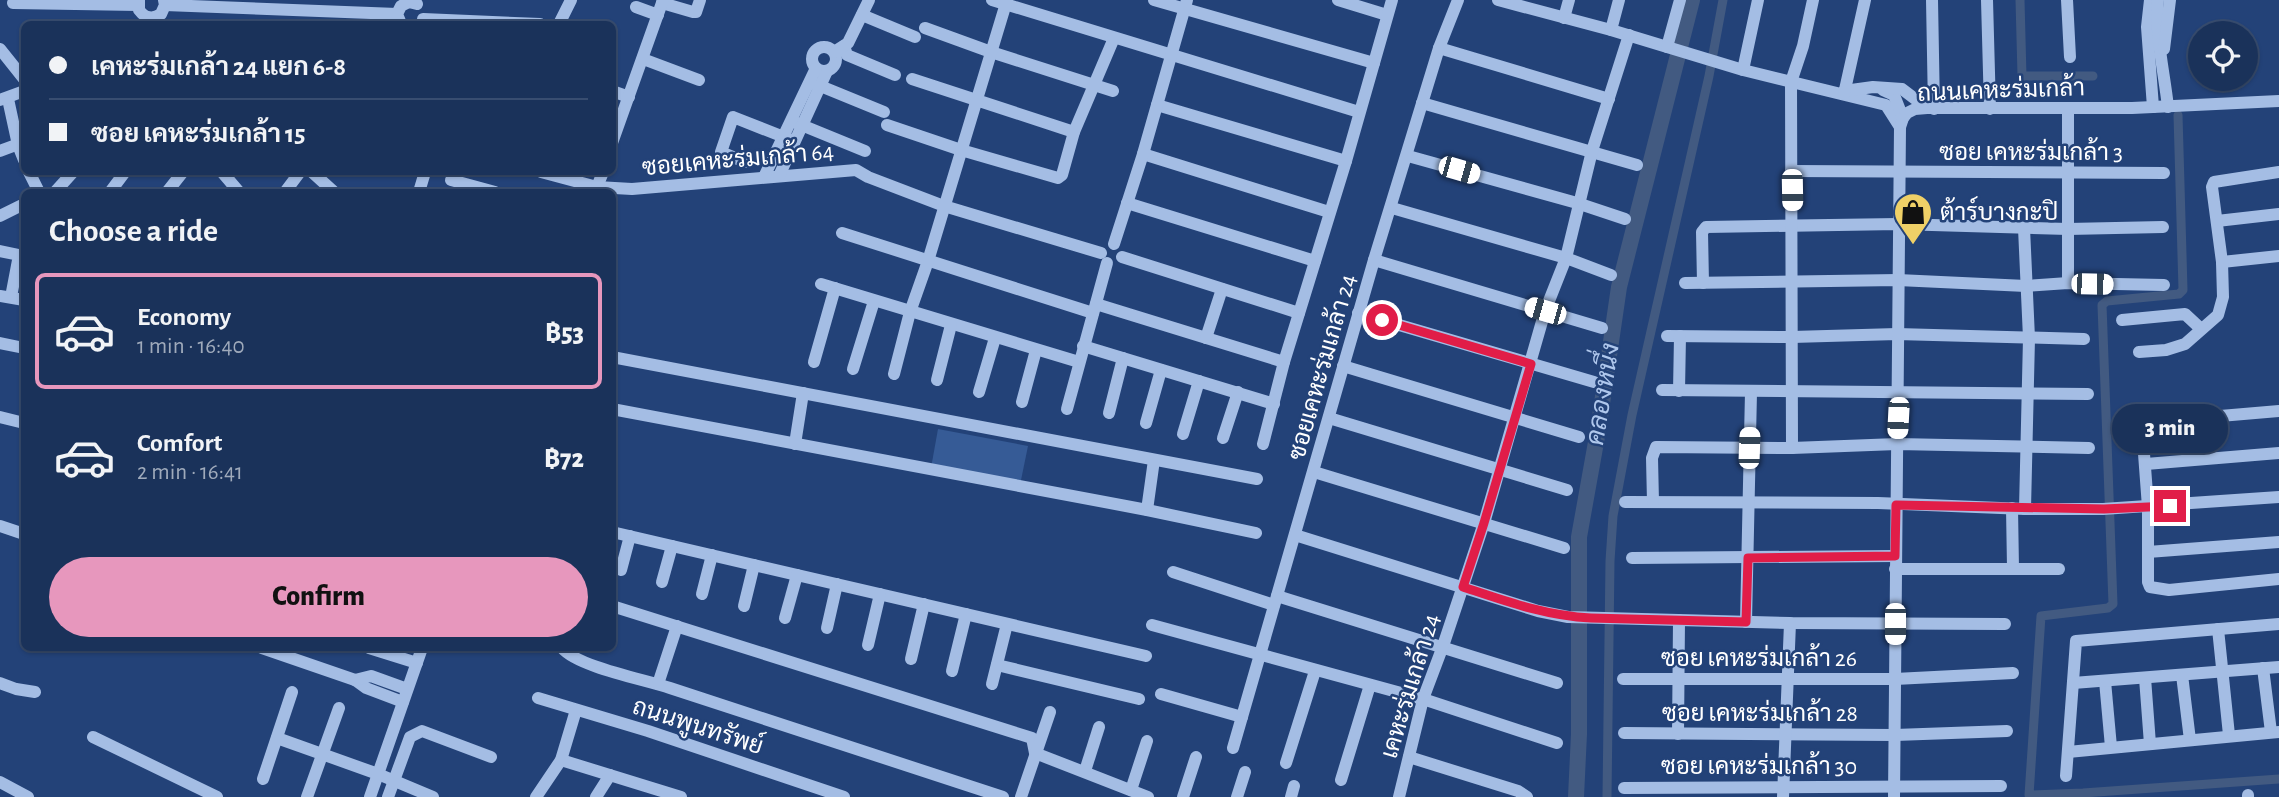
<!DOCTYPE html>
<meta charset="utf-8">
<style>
:root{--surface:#1a325a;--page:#233a60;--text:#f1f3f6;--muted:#9faabb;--line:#384d70;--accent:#e797bd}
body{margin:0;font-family:"Alegreya Sans",Sarabun,sans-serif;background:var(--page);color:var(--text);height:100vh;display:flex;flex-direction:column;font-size:26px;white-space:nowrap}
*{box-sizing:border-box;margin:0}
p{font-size:23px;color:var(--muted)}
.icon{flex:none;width:38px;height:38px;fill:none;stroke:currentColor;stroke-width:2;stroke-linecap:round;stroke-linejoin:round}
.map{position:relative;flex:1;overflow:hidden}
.panel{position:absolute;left:21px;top:189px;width:595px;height:462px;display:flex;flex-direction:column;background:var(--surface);border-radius:10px;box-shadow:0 2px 5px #0004,0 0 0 2px var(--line)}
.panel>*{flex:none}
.top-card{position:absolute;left:21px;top:21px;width:595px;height:154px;border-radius:10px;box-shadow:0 2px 5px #0004,0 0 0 2px var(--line);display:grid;align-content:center;height:154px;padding:0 28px;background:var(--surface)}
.controls{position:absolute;left:2188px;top:21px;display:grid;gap:14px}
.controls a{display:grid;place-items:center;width:70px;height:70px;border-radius:50%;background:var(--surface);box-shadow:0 2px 5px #0004,0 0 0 2px var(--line);font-size:35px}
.end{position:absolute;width:32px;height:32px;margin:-16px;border:9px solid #e11d48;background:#fff;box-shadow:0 0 0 4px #fff}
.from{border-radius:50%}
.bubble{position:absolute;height:49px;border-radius:24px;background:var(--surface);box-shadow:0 2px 5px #0004,0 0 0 2px var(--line);font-size:23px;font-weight:800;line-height:49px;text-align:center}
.car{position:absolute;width:21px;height:42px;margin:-21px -10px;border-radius:9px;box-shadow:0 0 5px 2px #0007;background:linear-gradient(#fff 24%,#345 0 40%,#fff 0 76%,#345 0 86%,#fff 0)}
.top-card b{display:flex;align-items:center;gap:24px;height:66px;font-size:26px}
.top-card b+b{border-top:2px solid var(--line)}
.top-card i{width:18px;height:18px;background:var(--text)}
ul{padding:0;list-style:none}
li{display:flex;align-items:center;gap:21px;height:116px;margin:0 14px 10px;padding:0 14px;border:4px solid transparent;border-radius:10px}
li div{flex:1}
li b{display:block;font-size:26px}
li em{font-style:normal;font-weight:800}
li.active{border-color:var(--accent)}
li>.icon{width:63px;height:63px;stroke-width:1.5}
h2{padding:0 28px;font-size:32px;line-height:84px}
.button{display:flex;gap:14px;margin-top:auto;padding:14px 28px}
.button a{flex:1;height:80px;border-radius:42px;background:var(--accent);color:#111;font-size:28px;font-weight:800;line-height:80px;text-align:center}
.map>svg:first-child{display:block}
</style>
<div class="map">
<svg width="2279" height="797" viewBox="0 0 2279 797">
<rect width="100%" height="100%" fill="#234278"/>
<polygon fill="#365b96" points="938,429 1028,446 1020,485 931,468"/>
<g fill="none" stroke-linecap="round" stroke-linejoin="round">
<g stroke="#425a81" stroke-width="9">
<polyline points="2020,0 2022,76 2093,76"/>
<polyline points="2178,115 2183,290 2179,294 2107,301 2102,305 2113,604 2108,608 2041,616 2029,795 2083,793 2279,779"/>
<polyline points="1607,797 1610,561 1613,516 1632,415 1709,76 1723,0"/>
</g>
<polyline stroke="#425a81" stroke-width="16" points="1576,797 1579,734 1579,537 1598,431 1619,287 1692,0"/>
<g stroke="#a4bde4" stroke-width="12">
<path d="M 139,0 L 139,10 C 145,18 152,20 161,14 L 165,5 L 164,0"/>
<polyline points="992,0 1359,112"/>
<polyline points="1154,0 1374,63"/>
<polyline points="1338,0 1387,15"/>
<polyline points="1498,0 1611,30 1743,70 1886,105 1900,127"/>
<polyline points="1932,0 1934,109"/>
<polyline points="1987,0 1990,109"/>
<polyline points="2067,0 2070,57"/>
<polyline points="2150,0 2147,27 2153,107"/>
<path d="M 2158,0 C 2155,35 2164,71 2168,107"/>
<polyline points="13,3 138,5"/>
<polyline points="662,3 693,12 696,12 700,0"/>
<polyline points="165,5 397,14"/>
<polyline points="636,7 658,15"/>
<polyline points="862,15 915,37"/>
<polyline points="1564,18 1569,0"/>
<polyline points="423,19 540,24"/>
<polyline points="401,24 397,14 401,6 409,2 417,4"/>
<polyline points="559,24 571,0"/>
<polyline points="925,28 991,52 1113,91"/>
<polyline points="1611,30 1619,0"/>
<polyline points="844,46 847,55 895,75"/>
<polyline points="1667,47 1680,0"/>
<circle cx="824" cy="59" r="12"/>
<polyline points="1439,48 1609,99"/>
<polyline points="0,49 24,79"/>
<polyline points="2164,49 2170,0"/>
<polyline points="834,52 848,43 869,0"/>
<polyline points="643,59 699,80"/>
<polyline points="1743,70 1758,0"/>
<polyline points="912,79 1074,132"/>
<polyline points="813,83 884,112"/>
<polyline points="1883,90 1894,95 1903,118"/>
<polyline points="612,91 629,97"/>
<polyline points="1844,91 1873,87 1902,89 1927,108"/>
<polyline points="1844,94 1865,0"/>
<polyline points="8,99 18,145 24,160"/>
<polyline points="0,100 24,91"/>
<polyline points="1422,103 1637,165"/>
<polyline points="1157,105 1346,161"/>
<polyline points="794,122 865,151"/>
<polyline points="887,125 961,150 1058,178 1062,175 1074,132 1114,38"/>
<polyline points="612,143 663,0"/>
<polyline points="0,151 24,142"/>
<polyline points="1143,154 1329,212"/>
<polyline points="1408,156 1577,203 1625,219"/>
<polyline points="745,162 721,152 733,117 794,141"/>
<polyline points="1791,171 2164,173"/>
<polyline points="29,172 39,192"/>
<polyline points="222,172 239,192"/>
<polyline points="312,172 334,192"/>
<polyline points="541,172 597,187 632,189 856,170 868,177 944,206 1101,253"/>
<polyline points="779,176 827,71"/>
<polyline points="764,177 816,68"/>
<polyline points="451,180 495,192"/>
<polyline points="597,187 603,172"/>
<polyline points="55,192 73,172"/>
<polyline points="110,192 125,172"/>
<polyline points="167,192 182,173"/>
<polyline points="285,192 300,172"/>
<polyline points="419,192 425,172"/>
<polyline points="1127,203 1315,261"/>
<polyline points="1392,208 1566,258 1611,275"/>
<polyline points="0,216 24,204"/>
<polyline points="2217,221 2279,214"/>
<polyline points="2024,228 2029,338 2025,509"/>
<polyline points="842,233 1093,313"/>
<polyline points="1114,244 1143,154 1187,0"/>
<polyline points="0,251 19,255 11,297"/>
<polyline points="1122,257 1299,313"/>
<polyline points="1374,260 1602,328"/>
<polyline points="2222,262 2279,256"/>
<polyline points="1685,283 1898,280 2026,286 2068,283 2164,285"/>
<polyline points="1703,283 1702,232 1706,227 1898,224 2068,229 2163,227"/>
<polyline points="2068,283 2068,108"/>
<polyline points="821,284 1079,362"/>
<polyline points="0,296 24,300"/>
<polyline points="1096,304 1284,362"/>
<polyline points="1358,313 1594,382"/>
<polyline points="2122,320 2185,314 2200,328"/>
<polyline points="1667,336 1792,337 1897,334 2084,339"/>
<polyline points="1206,338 1222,289"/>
<polyline points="0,343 24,348"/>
<polyline points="1083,346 1274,404"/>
<polyline points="2139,352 2166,350 2185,344 2218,315 2223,297 2222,262 2212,187 2214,182 2279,172"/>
<polyline points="612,357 1257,479"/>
<polyline points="814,362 835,288"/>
<polyline points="1343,366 1579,437"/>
<polyline points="853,369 874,301"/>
<polyline points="894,374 910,312 928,261 1007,0"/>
<polyline points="937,380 951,325"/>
<polyline points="1662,390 2088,394"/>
<polyline points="1679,391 1680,336"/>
<polyline points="979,392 995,338"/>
<polyline points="1022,402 1036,350"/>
<polyline points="612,409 1147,510 1256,533"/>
<polyline points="1067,409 1107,263"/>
<polyline points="2279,411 2150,422 2142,427 2148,507 2148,582 2150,587 2169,590 2279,579"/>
<polyline points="1109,413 1123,358"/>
<polyline points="0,417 24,423"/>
<polyline points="1329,418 1567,490"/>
<polyline points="1146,423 1161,370"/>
<polyline points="1183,434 1199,381"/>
<polyline points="1223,438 1238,392"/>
<polyline points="795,444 803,393"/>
<polyline points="1263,444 1284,362 1346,161 1392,0"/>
<polyline points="1792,448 1791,82 1803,46 1813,0"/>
<polyline points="2146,464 2279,453"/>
<polyline points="1314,472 1564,548"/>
<polyline points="1625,502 1878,503 2025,509 2103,509 2279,497"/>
<polyline points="1653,502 1652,458 1656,447 1792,448 1897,444 2089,448"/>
<polyline points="2012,508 2013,568"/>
<polyline points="1147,510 1154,460"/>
<polyline points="0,526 24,534"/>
<polyline points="612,532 1146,656"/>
<polyline points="1295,535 1538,611 1568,617 1790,623 2005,624"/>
<polyline points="2148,552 2279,542"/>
<polyline points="1632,558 1895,556"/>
<polyline points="1895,569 2059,569"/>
<polyline points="621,570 630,536"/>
<polyline points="1173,572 1274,605"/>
<polyline points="662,582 672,546"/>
<polyline points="702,594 712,555"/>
<polyline points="1277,596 1557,683"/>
<polyline points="612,606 1032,738 1035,753 1148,797"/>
<polyline points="744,606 754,565"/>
<polyline points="785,618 797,575"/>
<polyline points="1746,622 1751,392"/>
<polyline points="1152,625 1423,699 1557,743"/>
<polyline points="827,628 837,584"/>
<polyline points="2218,629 2229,735"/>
<polyline points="868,645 880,594"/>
<polyline points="262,648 355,680 366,688 403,702"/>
<polyline points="369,648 417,663"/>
<path d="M 562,648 C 578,667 643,679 670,688 C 781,724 892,761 1003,797"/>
<polyline points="911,659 924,604"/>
<polyline points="997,665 1139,699"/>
<polyline points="2263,668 2271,732"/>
<polyline points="952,671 966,614"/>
<polyline points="2182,675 2190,740"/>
<polyline points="2145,678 2150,744"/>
<polyline points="1623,679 1895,679 2013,673"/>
<polyline points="355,680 371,676 407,689"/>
<polyline points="2105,681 2111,747"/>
<polyline points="0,683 16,689 35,692"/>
<polyline points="2073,683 2279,667"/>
<polyline points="658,684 677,626"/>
<polyline points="992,684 1007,624"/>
<polyline points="1161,694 1242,717"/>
<polyline points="538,698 648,731 844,797"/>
<polyline points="1624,733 1895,735 2007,731"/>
<polyline points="1678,734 1679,620"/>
<polyline points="93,737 217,797"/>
<polyline points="277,738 378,774 433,797"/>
<polyline points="1233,748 1374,260 1439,48 1458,0"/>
<polyline points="2068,752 2279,732"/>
<polyline points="1409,757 1518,791 1527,797"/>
<polyline points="561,760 681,797"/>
<polyline points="1286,763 1315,671"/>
<polyline points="1085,771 1099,727"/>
<polyline points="2066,776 2076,641 2279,624"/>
<polyline points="263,779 292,692"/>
<polyline points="1341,780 1370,685"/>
<polyline points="0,782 28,797"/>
<polyline points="1624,788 2001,786"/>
<polyline points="1131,790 1147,741"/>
<polyline points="307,797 339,708"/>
<polyline points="370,797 422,648"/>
<polyline points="388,797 410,737 422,731 491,757"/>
<polyline points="536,797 561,760 576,710"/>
<polyline points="596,797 610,775"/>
<polyline points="1021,797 1050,712"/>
<polyline points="1183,797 1196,757"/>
<polyline points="1237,797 1245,772"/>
<polyline points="1291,797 1294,786"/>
<polyline points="1399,797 1423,699 1443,646 1484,523 1545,311 1566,258 1592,151 1629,35"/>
<polyline points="1783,797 1790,623"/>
<polyline points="1894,797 1900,127 1903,118 1907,113 1915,109 1927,108 2132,108 2279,101"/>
<polyline points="2248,797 2248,795"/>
</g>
</g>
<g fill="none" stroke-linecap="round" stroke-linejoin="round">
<path stroke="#e11d48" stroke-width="9" d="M 1382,320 L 1531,364 L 1484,523 L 1463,587 C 1505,601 1546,616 1591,618 L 1746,622 L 1748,558 L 1895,556 L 1896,505 L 2104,509 L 2170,506"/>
</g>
<defs>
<symbol id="shop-pin" viewBox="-11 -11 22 30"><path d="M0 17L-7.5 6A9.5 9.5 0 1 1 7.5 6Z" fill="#efd067" stroke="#234278"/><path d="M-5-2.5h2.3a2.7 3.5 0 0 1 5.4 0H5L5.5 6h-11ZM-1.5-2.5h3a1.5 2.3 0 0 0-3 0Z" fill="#111"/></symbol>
</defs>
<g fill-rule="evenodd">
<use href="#shop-pin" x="1891" y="190" width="44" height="60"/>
</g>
<g text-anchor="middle" stroke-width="5" stroke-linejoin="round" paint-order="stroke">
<g font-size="24" fill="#fff" stroke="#234278">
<text transform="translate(2001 90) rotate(-2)" y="8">ถนนเคหะร่มเกล้า</text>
<text x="2031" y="160">ซอย เคหะร่มเกล้า 3</text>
<text transform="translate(738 159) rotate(-5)" y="8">ซอยเคหะร่มเกล้า 64</text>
<text transform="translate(1322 367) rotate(-74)" y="8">ซอยเคหะร่มเกล้า 24</text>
<text x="1759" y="666">ซอย เคหะร่มเกล้า 26</text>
<text transform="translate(1410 686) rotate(-73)" y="8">เคหะร่มเกล้า 24</text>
<text x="1760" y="721">ซอย เคหะร่มเกล้า 28</text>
<text transform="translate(698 726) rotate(18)" y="8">ถนนพูนทรัพย์</text>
<text x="1759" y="774">ซอย เคหะร่มเกล้า 30</text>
</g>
<g font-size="24" fill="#fff" stroke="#234278" text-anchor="start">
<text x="1940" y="220">ต้าร์บางกะปิ</text>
</g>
<g font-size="26" font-style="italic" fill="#afc7ec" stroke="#234278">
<text transform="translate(1602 394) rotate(-81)" y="9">คลองหนึ่ง</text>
</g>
</g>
</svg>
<div class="controls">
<a><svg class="icon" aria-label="locate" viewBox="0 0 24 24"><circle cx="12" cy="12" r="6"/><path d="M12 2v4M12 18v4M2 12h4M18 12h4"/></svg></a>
</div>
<i class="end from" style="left:1382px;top:320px"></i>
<i class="end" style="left:2170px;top:506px"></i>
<div class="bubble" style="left:2112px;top:404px;width:116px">3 min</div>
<i class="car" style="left:1459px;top:170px;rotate:106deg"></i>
<i class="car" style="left:1792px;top:190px;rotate:179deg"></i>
<i class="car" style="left:2092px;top:284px;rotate:91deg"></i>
<i class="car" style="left:1545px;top:311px;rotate:286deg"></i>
<i class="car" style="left:1898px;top:418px;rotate:183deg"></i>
<i class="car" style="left:1749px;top:448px;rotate:2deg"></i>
<i class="car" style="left:1895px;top:624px;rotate:180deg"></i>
<div class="top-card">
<b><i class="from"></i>เคหะร่มเกล้า 24 แยก 6-8</b>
<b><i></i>ซอย เคหะร่มเกล้า 15</b>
</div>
<section class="panel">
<h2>Choose a ride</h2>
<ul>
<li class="active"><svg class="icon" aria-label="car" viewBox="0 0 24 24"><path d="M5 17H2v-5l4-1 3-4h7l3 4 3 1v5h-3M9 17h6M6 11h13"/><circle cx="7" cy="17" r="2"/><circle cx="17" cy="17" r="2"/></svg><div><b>Economy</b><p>1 min · 16:40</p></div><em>฿53</em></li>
<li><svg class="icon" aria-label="car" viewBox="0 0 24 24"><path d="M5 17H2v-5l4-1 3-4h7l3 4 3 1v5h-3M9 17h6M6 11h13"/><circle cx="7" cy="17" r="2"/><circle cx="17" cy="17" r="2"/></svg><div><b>Comfort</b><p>2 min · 16:41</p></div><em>฿72</em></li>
</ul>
<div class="button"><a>Confirm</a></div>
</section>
</div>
